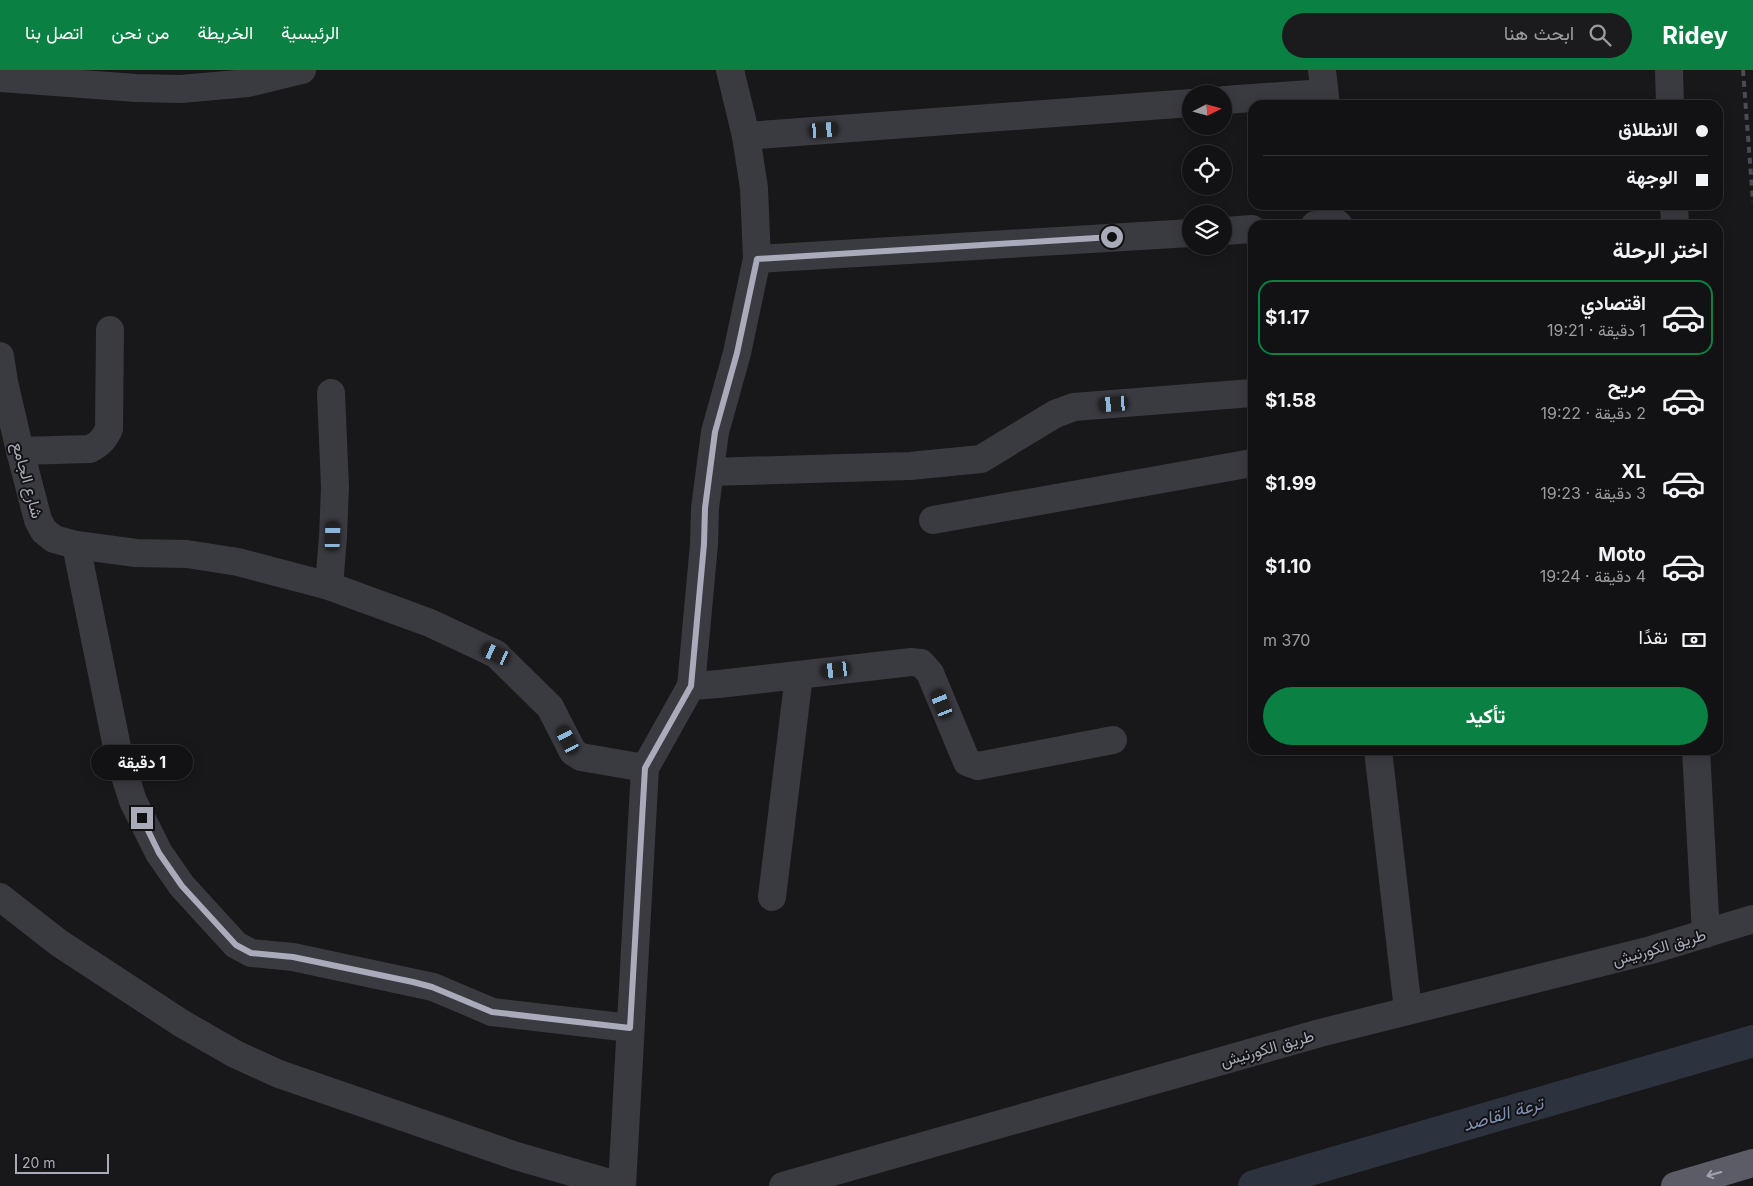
<!DOCTYPE html>
<html lang="ar">
<meta charset="utf-8">
<style>
:root{--surface:#121113;--page:#1b1a1c;--text:#f1f3f6;--muted:#9c9da0;--line:#313133;--accent:#0b8043}
body{margin:0;font-family:Inter,Vazirmatn,sans-serif;background:var(--page);color:var(--text);direction:rtl;height:100vh;display:flex;flex-direction:column;font-size:19px;white-space:nowrap}
*{box-sizing:border-box;margin:0}
p{font-size:16px;color:var(--muted)}
.icon{flex:none;width:28px;height:28px;fill:none;stroke:currentColor;stroke-width:2;stroke-linecap:round;stroke-linejoin:round}
.map{position:relative;flex:1;overflow:hidden;direction:ltr}
.drawer{position:absolute;left:1248px;top:150px;width:475px;height:535px;display:flex;flex-direction:column;background:var(--surface);border-radius:15px;box-shadow:0 2px 12px #0003,0 0 0 1px var(--line);direction:rtl}
.drawer>*{flex:none}
.banner{position:absolute;left:1248px;top:30px;width:475px;height:110px;border-radius:15px;box-shadow:0 2px 12px #0003,0 0 0 1px var(--line);direction:rtl;display:grid;align-content:center;height:110px;padding:0 15px;background:var(--surface)}
.needle{width:32px;rotate:84deg}
.tools{position:absolute;left:1182px;top:15px;display:grid;gap:10px}
.tools a{display:grid;place-items:center;width:50px;height:50px;border-radius:50%;background:var(--surface);box-shadow:0 2px 12px #0003,0 0 0 1px var(--line);font-size:25px}
.scale{position:absolute;left:15px;bottom:12px;width:94px;box-sizing:border-box;padding-left:5px;border:2px solid #a9abba;border-top:0;font-size:14px;line-height:18px;white-space:nowrap;color:#a9abba;-webkit-text-stroke:4px #131215;paint-order:stroke}
.end{position:absolute;width:22px;height:22px;margin:-11px;border:6px solid #a9abba;background:#111;box-shadow:0 0 0 2px #111}
.from{border-radius:50%}
.bubble{position:absolute;height:35px;border-radius:18px;background:var(--surface);box-shadow:0 2px 12px #0003,0 0 0 1px var(--line);font-size:16px;font-weight:700;line-height:35px;text-align:center;direction:rtl}
.car{position:absolute;width:15px;height:30px;margin:-15px -8px;border-radius:6px;box-shadow:0 0 4px 1px #0007;background:linear-gradient(#222 24%,#8ab4d8 0 40%,#222 0 76%,#8ab4d8 0 86%,#222 0)}
.banner b{display:flex;align-items:center;gap:18px;height:48px;font-size:19px}
.banner b+b{border-top:1px solid var(--line)}
.banner i{width:12px;height:12px;background:var(--text)}
ul{padding:0;list-style:none}
li{display:flex;align-items:center;gap:15px;height:75px;margin:0 10px 8px;padding:0 5px;border:2px solid transparent;border-radius:15px}
li div{flex:1}
li b{display:block;font-size:19px}
li em{font-style:normal;font-weight:700}
li.active{border-color:var(--accent)}
li>.icon{width:45px;height:45px;stroke-width:1.5}
h2{padding:0 15px;font-size:22px;line-height:60px}
.pay{display:flex;align-items:center;gap:12px;height:55px;padding:0 15px;font-size:19px}
.pay p{margin-inline-start:auto}
.primary-button{display:flex;gap:10px;margin-top:auto;padding:10px 15px}
.primary-button a{flex:1;height:58px;border-radius:30px;background:var(--accent);color:#fff;font-size:20px;font-weight:700;line-height:58px;text-align:center}
header{display:flex;align-items:center;gap:30px;box-sizing:border-box;height:70px;padding:0 25px;background:var(--accent);color:#fff}
header strong{font-size:24px}
nav{display:flex;gap:28px;margin-inline-start:auto;font-size:18px}
.search{width:350px;height:45px;background:var(--page);display:flex;align-items:center;gap:12px;box-sizing:border-box;padding:0 18px;border-radius:28px;color:var(--muted);font-size:19px}
.map>svg:first-child{display:block}
</style>
<header>
<strong>Ridey</strong>
<div class="search"><svg class="icon" aria-label="search" viewBox="0 0 24 24"><circle cx="10" cy="10" r="6"/><path d="M15 15l6 6"/></svg>ابحث هنا</div>
<nav><a>الرئيسية</a><a>الخريطة</a><a>من نحن</a><a>اتصل بنا</a></nav>
</header>
<div class="map">
<svg width="1753" height="1116" viewBox="0 0 1753 1116">
<rect width="100%" height="100%" fill="#181719"/>
<g fill="none" stroke-linecap="round" stroke-linejoin="round">
<polyline stroke="#2d333e" stroke-width="32" points="1254,1116 1753,971"/>
<g stroke="#3a3a41" stroke-width="28">
<polyline points="730,0 746,66 754,118 757,189 737,283 715,362 705,438 704,474 691,616 719,614 911,592 921,593 930,603 967,692 978,696 1113,670"/>
<polyline points="1322,0 1326,35"/>
<polyline points="1669,0 1670,35"/>
<polyline points="0,8 136,18 181,19 248,13 302,0"/>
<polyline points="1224,30 1324,23"/>
<polyline points="746,66 1191,33"/>
<polyline points="1674,135 1675,155"/>
<polyline points="1315,155 1338,154"/>
<polyline points="1224,161 1252,159"/>
<polyline points="757,189 1191,163"/>
<polyline points="0,286 4,312 20,381 38,450 44,461 54,469 76,475 136,483 187,484 238,492 329,516 430,553 496,584 550,637 573,682 581,687 645,698 622,1116"/>
<path d="M 20,381 L 90,379 C 100,374 104,369 109,359 L 110,260"/>
<polyline points="710,402 910,396 981,389 1055,344 1074,337 1252,323"/>
<polyline points="933,450 1252,393"/>
<polyline points="76,475 119,687 133,731 159,783 182,816 236,875 251,883 293,887 433,917 492,942 630,958"/>
<polyline points="329,516 333,467 335,417 331,323"/>
<polyline points="1378,680 1408,940"/>
<polyline points="1696,680 1706,864"/>
<polyline points="645,698 691,616"/>
<polyline points="0,827 59,873 181,953 235,984 279,1004 516,1086 620,1116"/>
<polyline points="772,827 799,605"/>
</g>
<polyline stroke="#3a3a41" stroke-width="28" points="783,1116 1320,963 1651,880 1753,849"/>
<polyline stroke="#5c5c67" stroke-width="28" points="1675,1116 1753,1093"/>
<polyline stroke="#4b4b54" stroke-width="4" stroke-dasharray="6 5" stroke-linecap="butt" points="1743,0 1753,132"/>
</g>
<defs><path id="oneway-shaft" d="M-6 0H5M1.5-3L5.5 0L1.5 3" fill="none" stroke-width="1.6" stroke-linecap="round" stroke-linejoin="round" transform="scale(1.25)"/></defs>
<use stroke="#a1a3b2" href="#oneway-shaft" transform="translate(1714 1104) rotate(164)"/>
<g fill="none" stroke-linecap="round" stroke-linejoin="round">
<polyline stroke="#a9abba" stroke-width="6" points="142,748 159,783 182,816 236,875 251,883 293,887 413,912 432,917 492,942 630,958 645,698 691,616 704,474 705,438 715,362 737,283 757,189 1112,167"/>
</g>
<g text-anchor="middle" stroke-width="4" stroke-linejoin="round" paint-order="stroke">
<g font-size="16" fill="#a9abba" stroke="#131215">
<text transform="translate(28 410) rotate(75)" y="6">شارع الجامع</text>
<text transform="translate(1659 877) rotate(-16)" y="6">طريق الكورنيش</text>
<text transform="translate(1267 978) rotate(-16)" y="6">طريق الكورنيش</text>
</g>
<g font-size="18" font-style="italic" fill="#7f90b5" stroke="#131215">
<text transform="translate(1503 1044) rotate(-16)" y="6">ترعة القاصد</text>
</g>
</g>
</svg>
<div class="tools">
<a><svg class="needle" viewBox="-14 -14 28 28"><path d="M0-13l5 13h-10z" fill="#e53935"/><path d="M0 13l5-13h-10z" fill="#9c9da0"/></svg></a>
<a><svg class="icon" aria-label="locate" viewBox="0 0 24 24"><circle cx="12" cy="12" r="6"/><path d="M12 2v4M12 18v4M2 12h4M18 12h4"/></svg></a>
<a><svg class="icon" aria-label="layers" viewBox="0 0 24 24"><path d="M12 4l9 5-9 5-9-5zM3 14l9 5 9-5"/></svg></a>
</div>
<div class="scale">20 m</div>
<i class="end from" style="left:1112px;top:167px"></i>
<i class="end" style="left:142px;top:748px"></i>
<div class="bubble" style="left:91px;top:675px;width:102px">1 دقيقة</div>
<i class="car" style="left:824px;top:60px;rotate:86deg"></i>
<i class="car" style="left:1114px;top:334px;rotate:266deg"></i>
<i class="car" style="left:333px;top:466px;rotate:2deg"></i>
<i class="car" style="left:496px;top:584px;rotate:295deg"></i>
<i class="car" style="left:836px;top:600px;rotate:263deg"></i>
<i class="car" style="left:942px;top:634px;rotate:338deg"></i>
<i class="car" style="left:568px;top:670px;rotate:332deg"></i>
<div class="banner">
<b><i class="from"></i>الانطلاق</b>
<b><i></i>الوجهة</b>
</div>
<section class="drawer">
<h2>اختر الرحلة</h2>
<ul>
<li class="active"><svg class="icon" aria-label="car" viewBox="0 0 24 24"><path d="M5 17H2v-5l4-1 3-4h7l3 4 3 1v5h-3M9 17h6M6 11h13"/><circle cx="7" cy="17" r="2"/><circle cx="17" cy="17" r="2"/></svg><div><b>اقتصادي</b><p>1 دقيقة · 19:21</p></div><em>$1.17</em></li>
<li><svg class="icon" aria-label="car" viewBox="0 0 24 24"><path d="M5 17H2v-5l4-1 3-4h7l3 4 3 1v5h-3M9 17h6M6 11h13"/><circle cx="7" cy="17" r="2"/><circle cx="17" cy="17" r="2"/></svg><div><b>مريح</b><p>2 دقيقة · 19:22</p></div><em>$1.58</em></li>
<li><svg class="icon" aria-label="car" viewBox="0 0 24 24"><path d="M5 17H2v-5l4-1 3-4h7l3 4 3 1v5h-3M9 17h6M6 11h13"/><circle cx="7" cy="17" r="2"/><circle cx="17" cy="17" r="2"/></svg><div><b>XL</b><p>3 دقيقة · 19:23</p></div><em>$1.99</em></li>
<li><svg class="icon" aria-label="car" viewBox="0 0 24 24"><path d="M5 17H2v-5l4-1 3-4h7l3 4 3 1v5h-3M9 17h6M6 11h13"/><circle cx="7" cy="17" r="2"/><circle cx="17" cy="17" r="2"/></svg><div><b>Moto</b><p>4 دقيقة · 19:24</p></div><em>$1.10</em></li>
</ul>
<div class="pay"><svg class="icon" aria-label="cash" viewBox="0 0 24 24"><path d="M3 7h18v10H3z"/><circle cx="12" cy="12" r="2"/></svg>نقدًا<p>370 m</p></div>
<div class="primary-button"><a>تأكيد</a></div>
</section>
</div>
